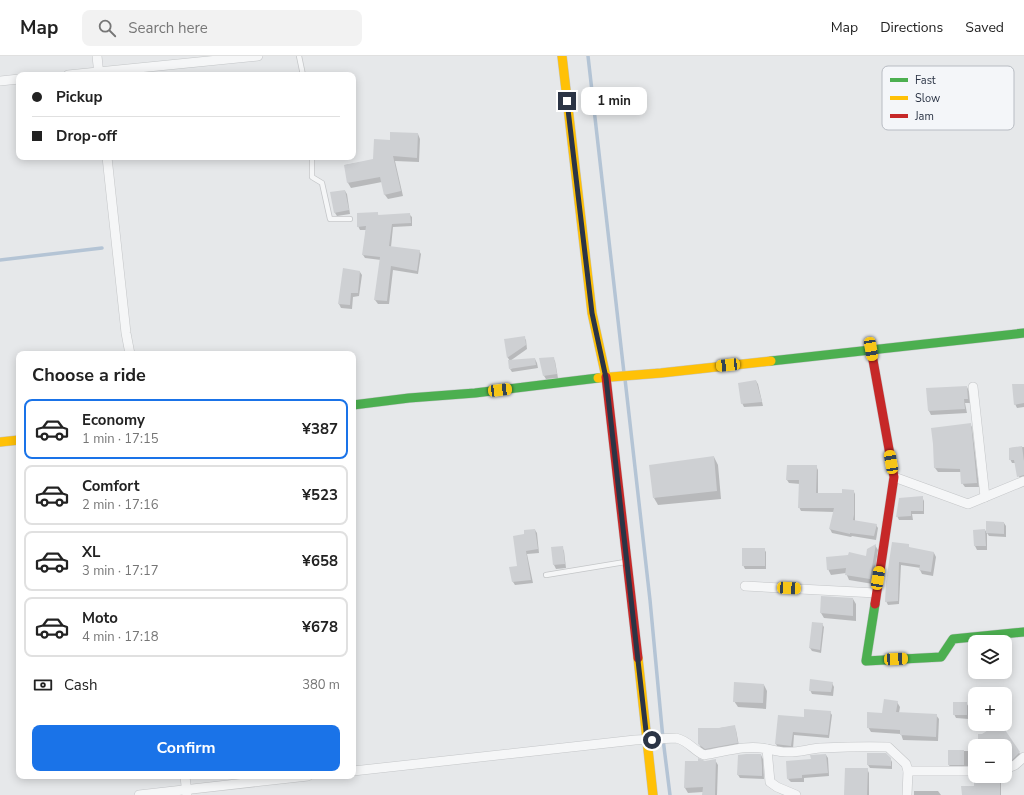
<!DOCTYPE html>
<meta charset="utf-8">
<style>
:root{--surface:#fff;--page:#f2f2f2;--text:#222;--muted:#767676;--line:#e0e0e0;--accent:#1a73e8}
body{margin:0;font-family:"Nunito Sans",sans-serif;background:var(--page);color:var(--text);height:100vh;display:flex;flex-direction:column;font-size:15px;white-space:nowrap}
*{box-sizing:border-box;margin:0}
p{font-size:13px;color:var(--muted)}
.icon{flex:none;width:22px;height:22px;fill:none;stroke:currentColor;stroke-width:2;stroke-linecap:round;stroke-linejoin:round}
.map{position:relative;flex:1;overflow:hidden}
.side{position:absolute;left:16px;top:295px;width:340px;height:428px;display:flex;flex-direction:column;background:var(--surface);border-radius:8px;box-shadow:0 2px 10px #0003}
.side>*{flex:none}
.hud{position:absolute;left:16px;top:16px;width:340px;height:88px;border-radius:8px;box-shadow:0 2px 10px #0003;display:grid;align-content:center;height:88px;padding:0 16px;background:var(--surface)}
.buttons{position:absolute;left:968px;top:579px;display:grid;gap:8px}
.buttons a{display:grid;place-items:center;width:44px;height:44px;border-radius:8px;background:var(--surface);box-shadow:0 2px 10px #0003;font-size:20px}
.end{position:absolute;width:18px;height:18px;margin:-9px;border:5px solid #2b3445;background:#fff;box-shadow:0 0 0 2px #fff}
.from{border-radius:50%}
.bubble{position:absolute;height:28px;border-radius:8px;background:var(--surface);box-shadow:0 2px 10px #0003;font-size:13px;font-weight:700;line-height:28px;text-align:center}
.car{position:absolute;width:12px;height:24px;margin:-12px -6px;border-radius:5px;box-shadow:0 0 3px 1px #0007;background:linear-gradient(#f5c518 24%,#345 0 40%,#f5c518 0 76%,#345 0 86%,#f5c518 0)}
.hud b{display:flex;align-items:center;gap:14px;height:38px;font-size:15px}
.hud b+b{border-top:1px solid var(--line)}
.hud i{width:10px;height:10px;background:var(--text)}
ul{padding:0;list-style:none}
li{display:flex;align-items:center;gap:12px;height:60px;margin:0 8px 6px;padding:0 8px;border:2px solid var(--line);border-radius:8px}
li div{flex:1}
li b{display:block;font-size:15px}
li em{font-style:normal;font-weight:700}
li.active{border-color:var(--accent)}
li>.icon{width:36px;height:36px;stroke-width:1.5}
h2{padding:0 16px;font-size:18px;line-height:48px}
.pay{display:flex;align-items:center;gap:10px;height:44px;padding:0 16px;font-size:15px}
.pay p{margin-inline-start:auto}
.button{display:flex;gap:8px;margin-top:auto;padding:8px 16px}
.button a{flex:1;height:46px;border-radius:8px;background:var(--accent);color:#fff;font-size:16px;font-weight:700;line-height:46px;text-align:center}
header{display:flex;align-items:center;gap:24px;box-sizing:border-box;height:56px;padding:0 20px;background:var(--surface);border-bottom:1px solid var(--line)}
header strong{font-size:19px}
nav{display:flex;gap:22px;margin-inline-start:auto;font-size:14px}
.search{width:280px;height:36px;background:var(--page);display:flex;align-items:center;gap:10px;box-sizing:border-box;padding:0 14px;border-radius:8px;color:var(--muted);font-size:15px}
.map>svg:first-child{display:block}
</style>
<header>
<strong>Map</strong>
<div class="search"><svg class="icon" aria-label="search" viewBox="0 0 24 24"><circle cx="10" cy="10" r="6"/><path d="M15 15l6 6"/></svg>Search here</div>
<nav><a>Map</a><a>Directions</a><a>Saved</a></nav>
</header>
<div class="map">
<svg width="1024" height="739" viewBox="0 0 1024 739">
<rect width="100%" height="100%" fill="#e6e8ea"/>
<g fill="#0003">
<polygon points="418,78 420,83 419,106 395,105 403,140 388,143 385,139 382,126 351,132 348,127 345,109 374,104 391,85"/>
<polygon points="345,135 347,138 350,158 337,160 335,157"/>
<polygon points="377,157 379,160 409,158 412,161 412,170 393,171 391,191 419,195 421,198 418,218 393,214 389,248 378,248 375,244 381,204 365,202 363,199 366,174 360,174 358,170"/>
<polygon points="344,214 360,216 362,219 359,240 353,241 352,253 341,252 339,248"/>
<polygon points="524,281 526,284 527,293 510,305 508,302 506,284"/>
<polygon points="553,302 555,305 558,322 546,323 544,320"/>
<polygon points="535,303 537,307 538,312 512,316 510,313"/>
<polygon points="756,325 758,328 763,350 744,351 742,347"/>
<polygon points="1024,329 1024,351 1017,352 1015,348"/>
<polygon points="967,331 969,335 970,347 965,347 967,357 931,359 929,355 927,333"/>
<polygon points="970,368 972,371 979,431 965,431 962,427 961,416 938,416 935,412"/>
<polygon points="1024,391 1024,421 1020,422 1018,419 1016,407 1012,407 1010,403 1010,392"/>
<polygon points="714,401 718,409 721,443 658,449 654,442"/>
<polygon points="816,410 818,414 818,438 843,438 853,434 855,438 855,466 876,469 878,472 876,484 852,480 851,481 832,477 830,473 834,456 801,455 799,451 800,428 789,427 787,424"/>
<polygon points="922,441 924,445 924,458 912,458 913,464 899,464 897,460"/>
<polygon points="987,466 1004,467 1006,470 1006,481 989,480 987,477 987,494 977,494 975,490 974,475 985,474 987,477"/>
<polygon points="535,474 537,477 539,497 527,498 533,527 515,529 513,526 519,510 525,479"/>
<polygon points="875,489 878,494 873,528 849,524 846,517 831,519 828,513 867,501"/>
<polygon points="908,489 910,493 934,497 936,501 933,520 922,518 920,514 921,512 901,509 899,548 888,549 886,545 887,527"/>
<polygon points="562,491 564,495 566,512 556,513 554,509 552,492"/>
<polygon points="764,493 766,496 766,513 745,513 743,509"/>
<polygon points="853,543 856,548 856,565 824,562 821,557"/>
<polygon points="822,568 824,571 821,597 812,595 810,592"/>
<polygon points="832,627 834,631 833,640 812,638 810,634"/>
<polygon points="764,629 767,635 766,653 738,651 734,645"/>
<polygon points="897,646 900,651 899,657 936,659 939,663 938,685 903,684 901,678 871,676 868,671"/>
<polygon points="966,647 969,651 969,663 956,662 954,658"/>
<polygon points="830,656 832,659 829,682 794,679 793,693 778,692 776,688 779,660 804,662"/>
<polygon points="998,668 1000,668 1022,701 1005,712 1005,690 979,690 982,679"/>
<polygon points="734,670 736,674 739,690 708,696 701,692 699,688 720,672"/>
<polygon points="949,695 975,695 975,713 951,713 949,709"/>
<polygon points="761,699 763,703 764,723 740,722 738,719"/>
<polygon points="826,699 828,702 829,720 804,722 804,726 791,726 788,723 812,704"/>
<polygon points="890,702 892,706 892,713 870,712 868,709"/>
<polygon points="715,704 718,709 717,739 703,739 703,736 688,737 685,732 686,706 704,706"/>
<polygon points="867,713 869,717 869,739 845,739"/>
<polygon points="980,720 1000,720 993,725 999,724 1001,727 1001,739 963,739 975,731"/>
<polygon points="914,735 938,735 941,739 914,739"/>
</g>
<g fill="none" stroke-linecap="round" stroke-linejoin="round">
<g stroke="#b4c4d5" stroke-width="3.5">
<polyline points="588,0 624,317"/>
<polyline points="0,204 102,192"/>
<polyline points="625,323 650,544 663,683 670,739"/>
</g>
</g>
<g fill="#ced0d3">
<polygon points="390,76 418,77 417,102 393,100 401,135 384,139 380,121 347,127 344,109 373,103 374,83 390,84"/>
<polygon points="345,134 349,154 334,157 330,136"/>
<polygon points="378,156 378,159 410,157 411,167 392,168 389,190 420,194 417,215 391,210 387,245 374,244 380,201 362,199 366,170 357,171 357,157"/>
<polygon points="343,212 360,215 358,237 351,237 350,249 338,248"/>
<polygon points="525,280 526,289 507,302 504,283"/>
<polygon points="554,301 557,318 543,320 539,302"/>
<polygon points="535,302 536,309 509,313 508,304"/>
<polygon points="756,324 762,346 741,348 738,327"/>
<polygon points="1012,328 1024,328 1024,347 1014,349"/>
<polygon points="967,330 968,343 964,343 965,353 928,355 926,332"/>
<polygon points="971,367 977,427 961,428 960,413 934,412 933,388 931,372"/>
<polygon points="1022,390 1024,405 1024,419 1017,421 1014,404 1009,404 1009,392"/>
<polygon points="714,400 717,435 653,442 649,409"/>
<polygon points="787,409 817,409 816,437 842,437 842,433 854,434 854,459 853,464 877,468 874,480 850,477 850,478 829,473 834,452 798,452 799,424 786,424"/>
<polygon points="923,440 923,455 911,455 911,460 896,461 899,442"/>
<polygon points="986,465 1004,466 1004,478 986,477"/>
<polygon points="535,473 538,493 526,495 531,524 512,526 509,511 517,510 513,480 524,478 524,474"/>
<polygon points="985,473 986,490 974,490 973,474"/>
<polygon points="892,486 909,488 909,491 934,496 931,516 919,514 920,509 899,506 898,545 885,546 886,526"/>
<polygon points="876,488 870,523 845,519 846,512 827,514 826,501 848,499 849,496 866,500 867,493"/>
<polygon points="563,490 565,508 553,509 551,491"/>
<rect x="742" y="492" width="23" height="18"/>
<polygon points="821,540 853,542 853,560 820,557"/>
<polygon points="812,566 823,567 820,594 809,592"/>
<polygon points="810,623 833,626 831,636 809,635"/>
<polygon points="734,626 764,628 763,647 733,646"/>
<polygon points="884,643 898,645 896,656 937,658 936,681 900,679 900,674 867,672 867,656 882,657"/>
<rect x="953" y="646" width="14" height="13"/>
<polygon points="804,653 831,655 828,679 793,676 791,690 775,688 778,659 804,661"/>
<polygon points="998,668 1001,668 1020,696 1012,704 1005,707 1005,690 978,690 978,678 982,678"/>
<polygon points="735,669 738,687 705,693 698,688 698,672 719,672"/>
<rect x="948" y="694" width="16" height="15"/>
<polygon points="867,697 886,697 891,702 891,710 867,709"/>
<polygon points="746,698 761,698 762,710 762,720 737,719 738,699"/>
<polygon points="826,698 828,717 802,719 802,722 787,723 786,705 811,703 810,699"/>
<polygon points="698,702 705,705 716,703 715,739 702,739 703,731 684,732 685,705 698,705"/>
<polygon points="845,712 868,712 867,739 844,739"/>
<polygon points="978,720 1000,720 1000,739 962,739 961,730 974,730 974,721"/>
</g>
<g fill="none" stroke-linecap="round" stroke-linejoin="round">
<defs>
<g id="lane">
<polyline points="299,0 303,19"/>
<polyline points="312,101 312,121 322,127 330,163 350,163"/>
<polyline points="546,519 625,506"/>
</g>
<g id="street">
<polyline points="97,0 99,19"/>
<polyline points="68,19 258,0"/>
<polyline points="0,25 19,23"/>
<polyline points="107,101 126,277 130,298"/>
<polyline points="973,331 985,441"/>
<polyline points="894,421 968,448 1024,425"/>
<polyline points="745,530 876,537"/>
<path d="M 767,693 C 773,694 779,696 786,696 C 797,697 808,693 820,692 C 842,691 865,690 888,691 L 906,708 L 908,715 L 907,739"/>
<polyline points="1005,713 1015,709 1024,701"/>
<path d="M 353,715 L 635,684 L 676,682 C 689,685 693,694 704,699 C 724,696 747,688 767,693 L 770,726 L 777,731 L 796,739"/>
<polyline points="908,715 975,715"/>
<polyline points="185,720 187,739"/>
<polyline points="139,739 308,720"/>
</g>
<g id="fast">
<polyline points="771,305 1024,277"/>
<polyline points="353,349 409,342 475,337 598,322"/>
<polyline points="875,548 866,605 941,601 953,583 1024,576"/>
</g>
<g id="slow">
<polyline points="562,0 592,257 606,321"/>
<polyline points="598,322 661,317 771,305"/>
<polyline points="0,386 19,384"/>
<polyline points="638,602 653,739"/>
</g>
<g id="jam">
<polyline points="871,293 894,421 875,548"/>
<polyline points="606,321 638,602"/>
</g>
</defs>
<use href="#lane" stroke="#c4c6c8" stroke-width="6"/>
<use href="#street" stroke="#c4c6c8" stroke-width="10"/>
<use href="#fast" stroke="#c4c6c8" stroke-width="10"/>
<use href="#slow" stroke="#c4c6c8" stroke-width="10"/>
<use href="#jam" stroke="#c4c6c8" stroke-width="10"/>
<use href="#lane" stroke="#f5f6f7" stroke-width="4.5"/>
<use href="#street" stroke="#f5f6f7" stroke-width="9"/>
<use href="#fast" stroke="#4caf50" stroke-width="9"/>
<use href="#slow" stroke="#ffc107" stroke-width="9"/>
<use href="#jam" stroke="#c62828" stroke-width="9"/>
</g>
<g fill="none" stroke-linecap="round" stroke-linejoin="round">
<polyline stroke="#2b3445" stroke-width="5" points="567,45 592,257 606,322 647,684 652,684"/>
</g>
<rect x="882" y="10" width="132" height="64" rx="6" fill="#f4f6f9" stroke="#b8bcc3" stroke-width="1"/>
<rect x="890" y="22" width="18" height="4" fill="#4caf50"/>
<rect x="890" y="40" width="18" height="4" fill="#ffc107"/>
<rect x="890" y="58" width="18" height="4" fill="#c62828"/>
<g font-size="11" fill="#2b3445">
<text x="915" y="28">Fast</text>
<text x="915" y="46">Slow</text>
<text x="915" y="64">Jam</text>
</g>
</svg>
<div class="buttons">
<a><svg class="icon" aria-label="layers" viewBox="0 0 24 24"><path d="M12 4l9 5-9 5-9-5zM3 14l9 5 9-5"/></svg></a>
<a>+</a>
<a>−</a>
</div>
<i class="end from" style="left:652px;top:684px"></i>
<i class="end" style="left:567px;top:45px"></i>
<div class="bubble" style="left:581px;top:31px;width:66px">1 min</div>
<i class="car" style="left:871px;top:293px;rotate:170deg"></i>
<i class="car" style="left:728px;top:309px;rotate:264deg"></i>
<i class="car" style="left:500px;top:334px;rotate:83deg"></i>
<i class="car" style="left:891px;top:406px;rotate:350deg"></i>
<i class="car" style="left:878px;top:522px;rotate:9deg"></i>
<i class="car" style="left:789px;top:532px;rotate:93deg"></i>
<i class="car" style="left:896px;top:603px;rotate:87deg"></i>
<div class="hud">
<b><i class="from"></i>Pickup</b>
<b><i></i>Drop-off</b>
</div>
<section class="side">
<h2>Choose a ride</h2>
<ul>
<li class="active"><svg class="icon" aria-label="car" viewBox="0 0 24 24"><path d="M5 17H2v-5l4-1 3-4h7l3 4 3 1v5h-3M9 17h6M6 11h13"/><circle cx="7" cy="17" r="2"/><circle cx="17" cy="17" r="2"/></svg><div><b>Economy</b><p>1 min · 17:15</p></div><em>¥387</em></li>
<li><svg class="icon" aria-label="car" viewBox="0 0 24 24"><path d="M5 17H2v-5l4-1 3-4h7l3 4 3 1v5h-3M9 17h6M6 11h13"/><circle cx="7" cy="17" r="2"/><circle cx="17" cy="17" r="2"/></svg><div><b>Comfort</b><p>2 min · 17:16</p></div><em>¥523</em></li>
<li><svg class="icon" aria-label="car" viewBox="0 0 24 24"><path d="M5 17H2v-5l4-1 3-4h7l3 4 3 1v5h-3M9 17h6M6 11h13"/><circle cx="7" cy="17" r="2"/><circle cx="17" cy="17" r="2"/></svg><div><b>XL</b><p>3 min · 17:17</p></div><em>¥658</em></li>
<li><svg class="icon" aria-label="car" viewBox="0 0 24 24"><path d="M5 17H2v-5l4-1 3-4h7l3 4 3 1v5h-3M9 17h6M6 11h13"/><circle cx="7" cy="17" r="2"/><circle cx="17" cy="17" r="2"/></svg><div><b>Moto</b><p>4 min · 17:18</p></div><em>¥678</em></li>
</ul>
<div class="pay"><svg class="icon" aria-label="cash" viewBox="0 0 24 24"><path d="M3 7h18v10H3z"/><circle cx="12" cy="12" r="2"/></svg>Cash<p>380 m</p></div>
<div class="button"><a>Confirm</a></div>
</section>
</div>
